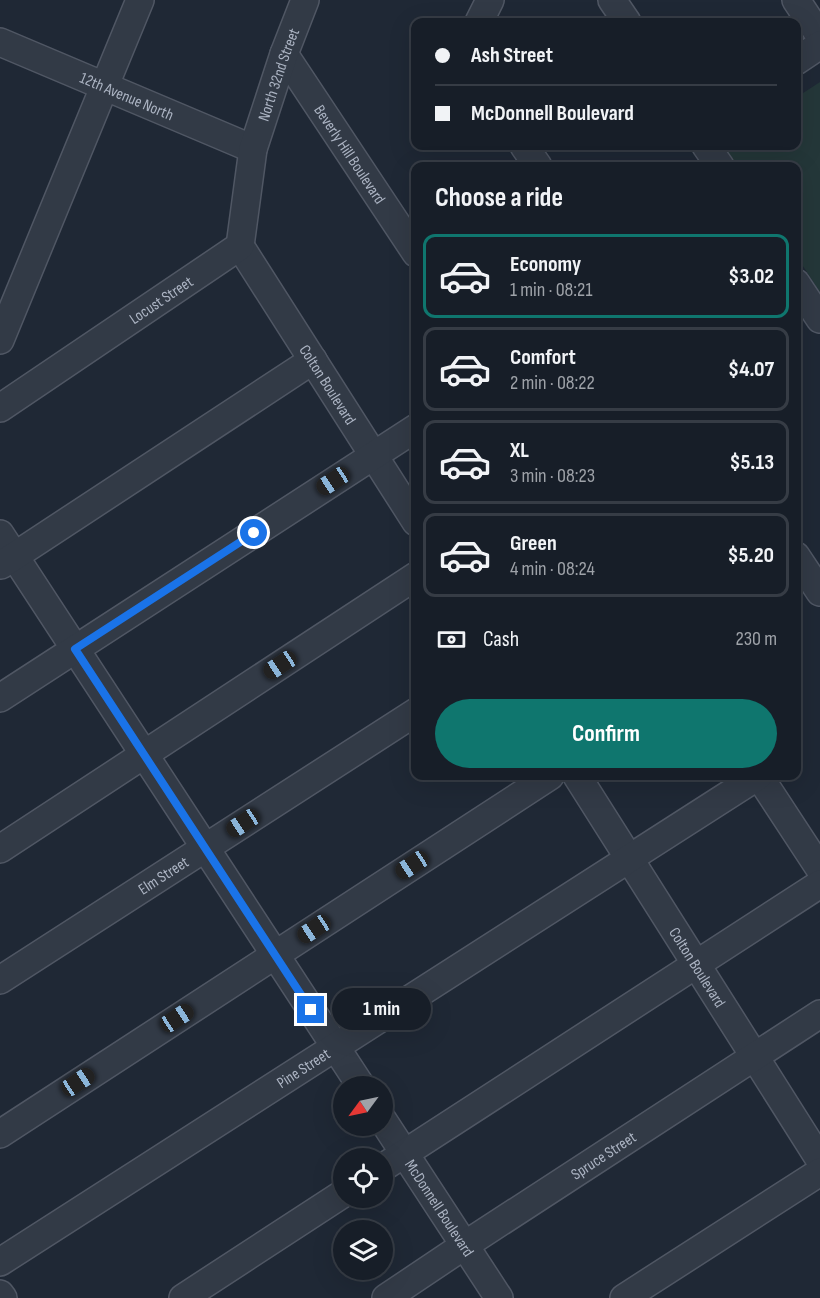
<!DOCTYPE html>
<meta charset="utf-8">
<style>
:root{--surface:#171e28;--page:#202730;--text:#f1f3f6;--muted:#9ea2a8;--line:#363c45;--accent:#0f766e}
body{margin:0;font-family:"Sofia Sans Condensed",sans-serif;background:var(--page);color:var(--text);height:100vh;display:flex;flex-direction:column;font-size:22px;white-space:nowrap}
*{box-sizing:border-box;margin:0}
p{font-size:20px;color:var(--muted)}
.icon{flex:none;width:33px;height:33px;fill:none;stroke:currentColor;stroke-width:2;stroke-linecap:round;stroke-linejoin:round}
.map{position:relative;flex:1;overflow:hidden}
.drawer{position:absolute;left:411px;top:162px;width:390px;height:618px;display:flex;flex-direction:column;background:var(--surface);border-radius:12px;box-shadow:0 6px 24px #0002,0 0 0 2px var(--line)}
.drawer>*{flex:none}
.top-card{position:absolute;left:411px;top:18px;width:390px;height:132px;border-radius:12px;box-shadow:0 6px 24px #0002,0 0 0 2px var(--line);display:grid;align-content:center;height:132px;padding:0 24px;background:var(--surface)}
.needle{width:39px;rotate:237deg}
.buttons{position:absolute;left:333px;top:1076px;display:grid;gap:12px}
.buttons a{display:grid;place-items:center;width:60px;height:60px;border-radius:50%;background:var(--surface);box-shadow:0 6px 24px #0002,0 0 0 2px var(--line);font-size:30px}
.end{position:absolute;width:27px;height:27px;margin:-14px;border:8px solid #1a73e8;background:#fff;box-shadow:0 0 0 3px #fff}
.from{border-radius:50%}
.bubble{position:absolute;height:42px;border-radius:21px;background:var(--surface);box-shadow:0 6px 24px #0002,0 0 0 2px var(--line);font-size:20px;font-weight:700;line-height:42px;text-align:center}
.car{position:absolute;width:18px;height:36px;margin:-18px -9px;border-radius:8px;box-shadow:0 0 4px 2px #0007;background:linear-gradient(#222 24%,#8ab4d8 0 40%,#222 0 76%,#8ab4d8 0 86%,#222 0)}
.top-card b{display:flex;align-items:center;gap:21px;height:57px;font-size:22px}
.top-card b+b{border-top:2px solid var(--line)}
.top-card i{width:15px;height:15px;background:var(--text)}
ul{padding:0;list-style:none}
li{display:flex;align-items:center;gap:18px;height:84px;margin:0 12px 9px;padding:0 12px;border:3px solid var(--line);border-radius:12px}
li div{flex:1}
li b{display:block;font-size:22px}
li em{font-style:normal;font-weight:700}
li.selected{border-color:var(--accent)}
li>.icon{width:54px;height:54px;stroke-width:1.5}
h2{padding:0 24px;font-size:27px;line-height:72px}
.pay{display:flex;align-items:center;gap:15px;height:66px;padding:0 24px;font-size:22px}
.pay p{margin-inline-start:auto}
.primary-button{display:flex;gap:12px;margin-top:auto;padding:12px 24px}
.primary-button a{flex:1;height:69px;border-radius:36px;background:var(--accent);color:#fff;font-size:24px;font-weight:700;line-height:69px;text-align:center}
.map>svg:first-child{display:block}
</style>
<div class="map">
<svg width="820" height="1298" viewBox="0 0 820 1298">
<rect width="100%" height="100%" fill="#1f2835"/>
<polygon fill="#243739" points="820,82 820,292 797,257 796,166 736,166 723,146 796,146 797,97"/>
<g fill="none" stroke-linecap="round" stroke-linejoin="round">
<defs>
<g id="minor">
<polyline points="612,0 627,22"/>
<polyline points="796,0 820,36"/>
<polyline points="479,22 490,0"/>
<path id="s1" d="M 0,42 L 253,149"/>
<path id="s2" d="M 284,54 L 416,253"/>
<polyline points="796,61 820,45"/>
<polyline points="524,146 538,166"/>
<polyline points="706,146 720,166"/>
<path id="s3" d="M 240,246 L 416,522"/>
<polyline points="796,283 820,319"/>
<polyline points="0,340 140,0"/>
<path id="s4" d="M 0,408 L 240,246 L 253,149 L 284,54 L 305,0"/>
<polyline points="0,534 361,1086"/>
<polyline points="796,556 820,592"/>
<polyline points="1,565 313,360"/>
<polyline points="0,698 416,428"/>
<path id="s5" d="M 577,776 L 820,1160"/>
<polyline points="759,776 820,869"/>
<polyline points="0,849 416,576"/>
<path id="s6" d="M 0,980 L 416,712"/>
<path id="s7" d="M 382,1119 L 499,1298"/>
<polyline points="0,1134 550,776"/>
<polyline points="382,1168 820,884"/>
<path id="s8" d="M 0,1262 L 758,776"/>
<polyline points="0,1294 3,1298"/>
<polyline points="183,1298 344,1193"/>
<path id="s9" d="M 386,1298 L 465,1245 L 820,1014"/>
<polyline points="624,1298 820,1172"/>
</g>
</defs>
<use href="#minor" stroke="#505764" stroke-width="30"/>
<use href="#minor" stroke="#323a46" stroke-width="27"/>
</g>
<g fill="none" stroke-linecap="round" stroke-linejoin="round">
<polyline stroke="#1a73e8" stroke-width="8" points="254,533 75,649 311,1010"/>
</g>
<g text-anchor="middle" stroke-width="4.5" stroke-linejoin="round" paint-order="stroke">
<g font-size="16" fill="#acb4c3" stroke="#181f2a">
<text dy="6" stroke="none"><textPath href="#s4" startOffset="466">North 32nd Street</textPath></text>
<text dy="6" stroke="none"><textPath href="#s1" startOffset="138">12th Avenue North</textPath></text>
<text dy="6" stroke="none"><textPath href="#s2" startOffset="120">Beverly Hill Boulevard</textPath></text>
<text dy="6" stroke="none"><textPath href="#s4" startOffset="194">Locust Street</textPath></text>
<text dy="6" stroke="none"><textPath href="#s3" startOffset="164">Colton Boulevard</textPath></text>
<text dy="6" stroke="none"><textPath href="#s6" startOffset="194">Elm Street</textPath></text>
<text dy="6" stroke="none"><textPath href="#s5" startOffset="226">Colton Boulevard</textPath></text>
<text dy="6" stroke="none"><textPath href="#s8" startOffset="360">Pine Street</textPath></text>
<text dy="6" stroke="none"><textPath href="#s9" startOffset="260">Spruce Street</textPath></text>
<text dy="6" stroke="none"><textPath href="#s7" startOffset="106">McDonnell Boulevard</textPath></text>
</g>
</g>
</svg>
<div class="buttons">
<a><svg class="needle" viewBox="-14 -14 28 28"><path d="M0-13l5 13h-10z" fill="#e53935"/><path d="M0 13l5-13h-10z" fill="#9ea2a8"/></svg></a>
<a><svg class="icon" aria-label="locate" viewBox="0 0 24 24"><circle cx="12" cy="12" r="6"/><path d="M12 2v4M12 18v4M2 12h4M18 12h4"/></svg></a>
<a><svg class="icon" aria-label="layers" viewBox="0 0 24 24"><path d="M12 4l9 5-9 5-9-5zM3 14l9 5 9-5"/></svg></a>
</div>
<i class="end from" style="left:254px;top:533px"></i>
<i class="end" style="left:311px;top:1010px"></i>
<div class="bubble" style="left:332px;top:988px;width:99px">1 min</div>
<i class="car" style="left:333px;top:481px;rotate:237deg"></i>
<i class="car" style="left:280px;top:665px;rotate:237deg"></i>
<i class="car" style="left:243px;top:823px;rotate:237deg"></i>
<i class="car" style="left:412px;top:865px;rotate:237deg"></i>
<i class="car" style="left:314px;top:929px;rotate:237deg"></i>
<i class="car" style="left:177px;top:1018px;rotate:57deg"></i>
<i class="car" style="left:78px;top:1082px;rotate:57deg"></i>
<div class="top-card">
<b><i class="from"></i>Ash Street</b>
<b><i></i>McDonnell Boulevard</b>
</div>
<section class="drawer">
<h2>Choose a ride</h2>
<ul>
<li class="selected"><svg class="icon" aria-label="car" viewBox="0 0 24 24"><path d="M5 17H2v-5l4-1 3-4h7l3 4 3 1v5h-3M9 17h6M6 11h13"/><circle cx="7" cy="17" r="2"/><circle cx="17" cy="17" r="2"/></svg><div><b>Economy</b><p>1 min · 08:21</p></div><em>$3.02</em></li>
<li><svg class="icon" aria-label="car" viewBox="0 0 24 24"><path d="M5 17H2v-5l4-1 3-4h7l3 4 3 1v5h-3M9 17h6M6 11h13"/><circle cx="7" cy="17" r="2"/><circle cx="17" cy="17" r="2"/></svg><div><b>Comfort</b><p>2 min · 08:22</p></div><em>$4.07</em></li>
<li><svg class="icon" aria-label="car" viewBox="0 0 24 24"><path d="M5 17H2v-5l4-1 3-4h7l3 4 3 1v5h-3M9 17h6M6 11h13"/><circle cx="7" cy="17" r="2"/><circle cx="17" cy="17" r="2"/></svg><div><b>XL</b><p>3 min · 08:23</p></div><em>$5.13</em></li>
<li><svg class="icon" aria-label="car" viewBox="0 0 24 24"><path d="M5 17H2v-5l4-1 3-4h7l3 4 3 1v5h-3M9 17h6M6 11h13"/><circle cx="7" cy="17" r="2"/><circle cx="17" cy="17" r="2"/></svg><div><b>Green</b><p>4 min · 08:24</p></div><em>$5.20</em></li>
</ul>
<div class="pay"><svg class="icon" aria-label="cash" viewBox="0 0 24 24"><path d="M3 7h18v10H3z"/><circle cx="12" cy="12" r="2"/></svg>Cash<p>230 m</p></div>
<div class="primary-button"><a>Confirm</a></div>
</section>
</div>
